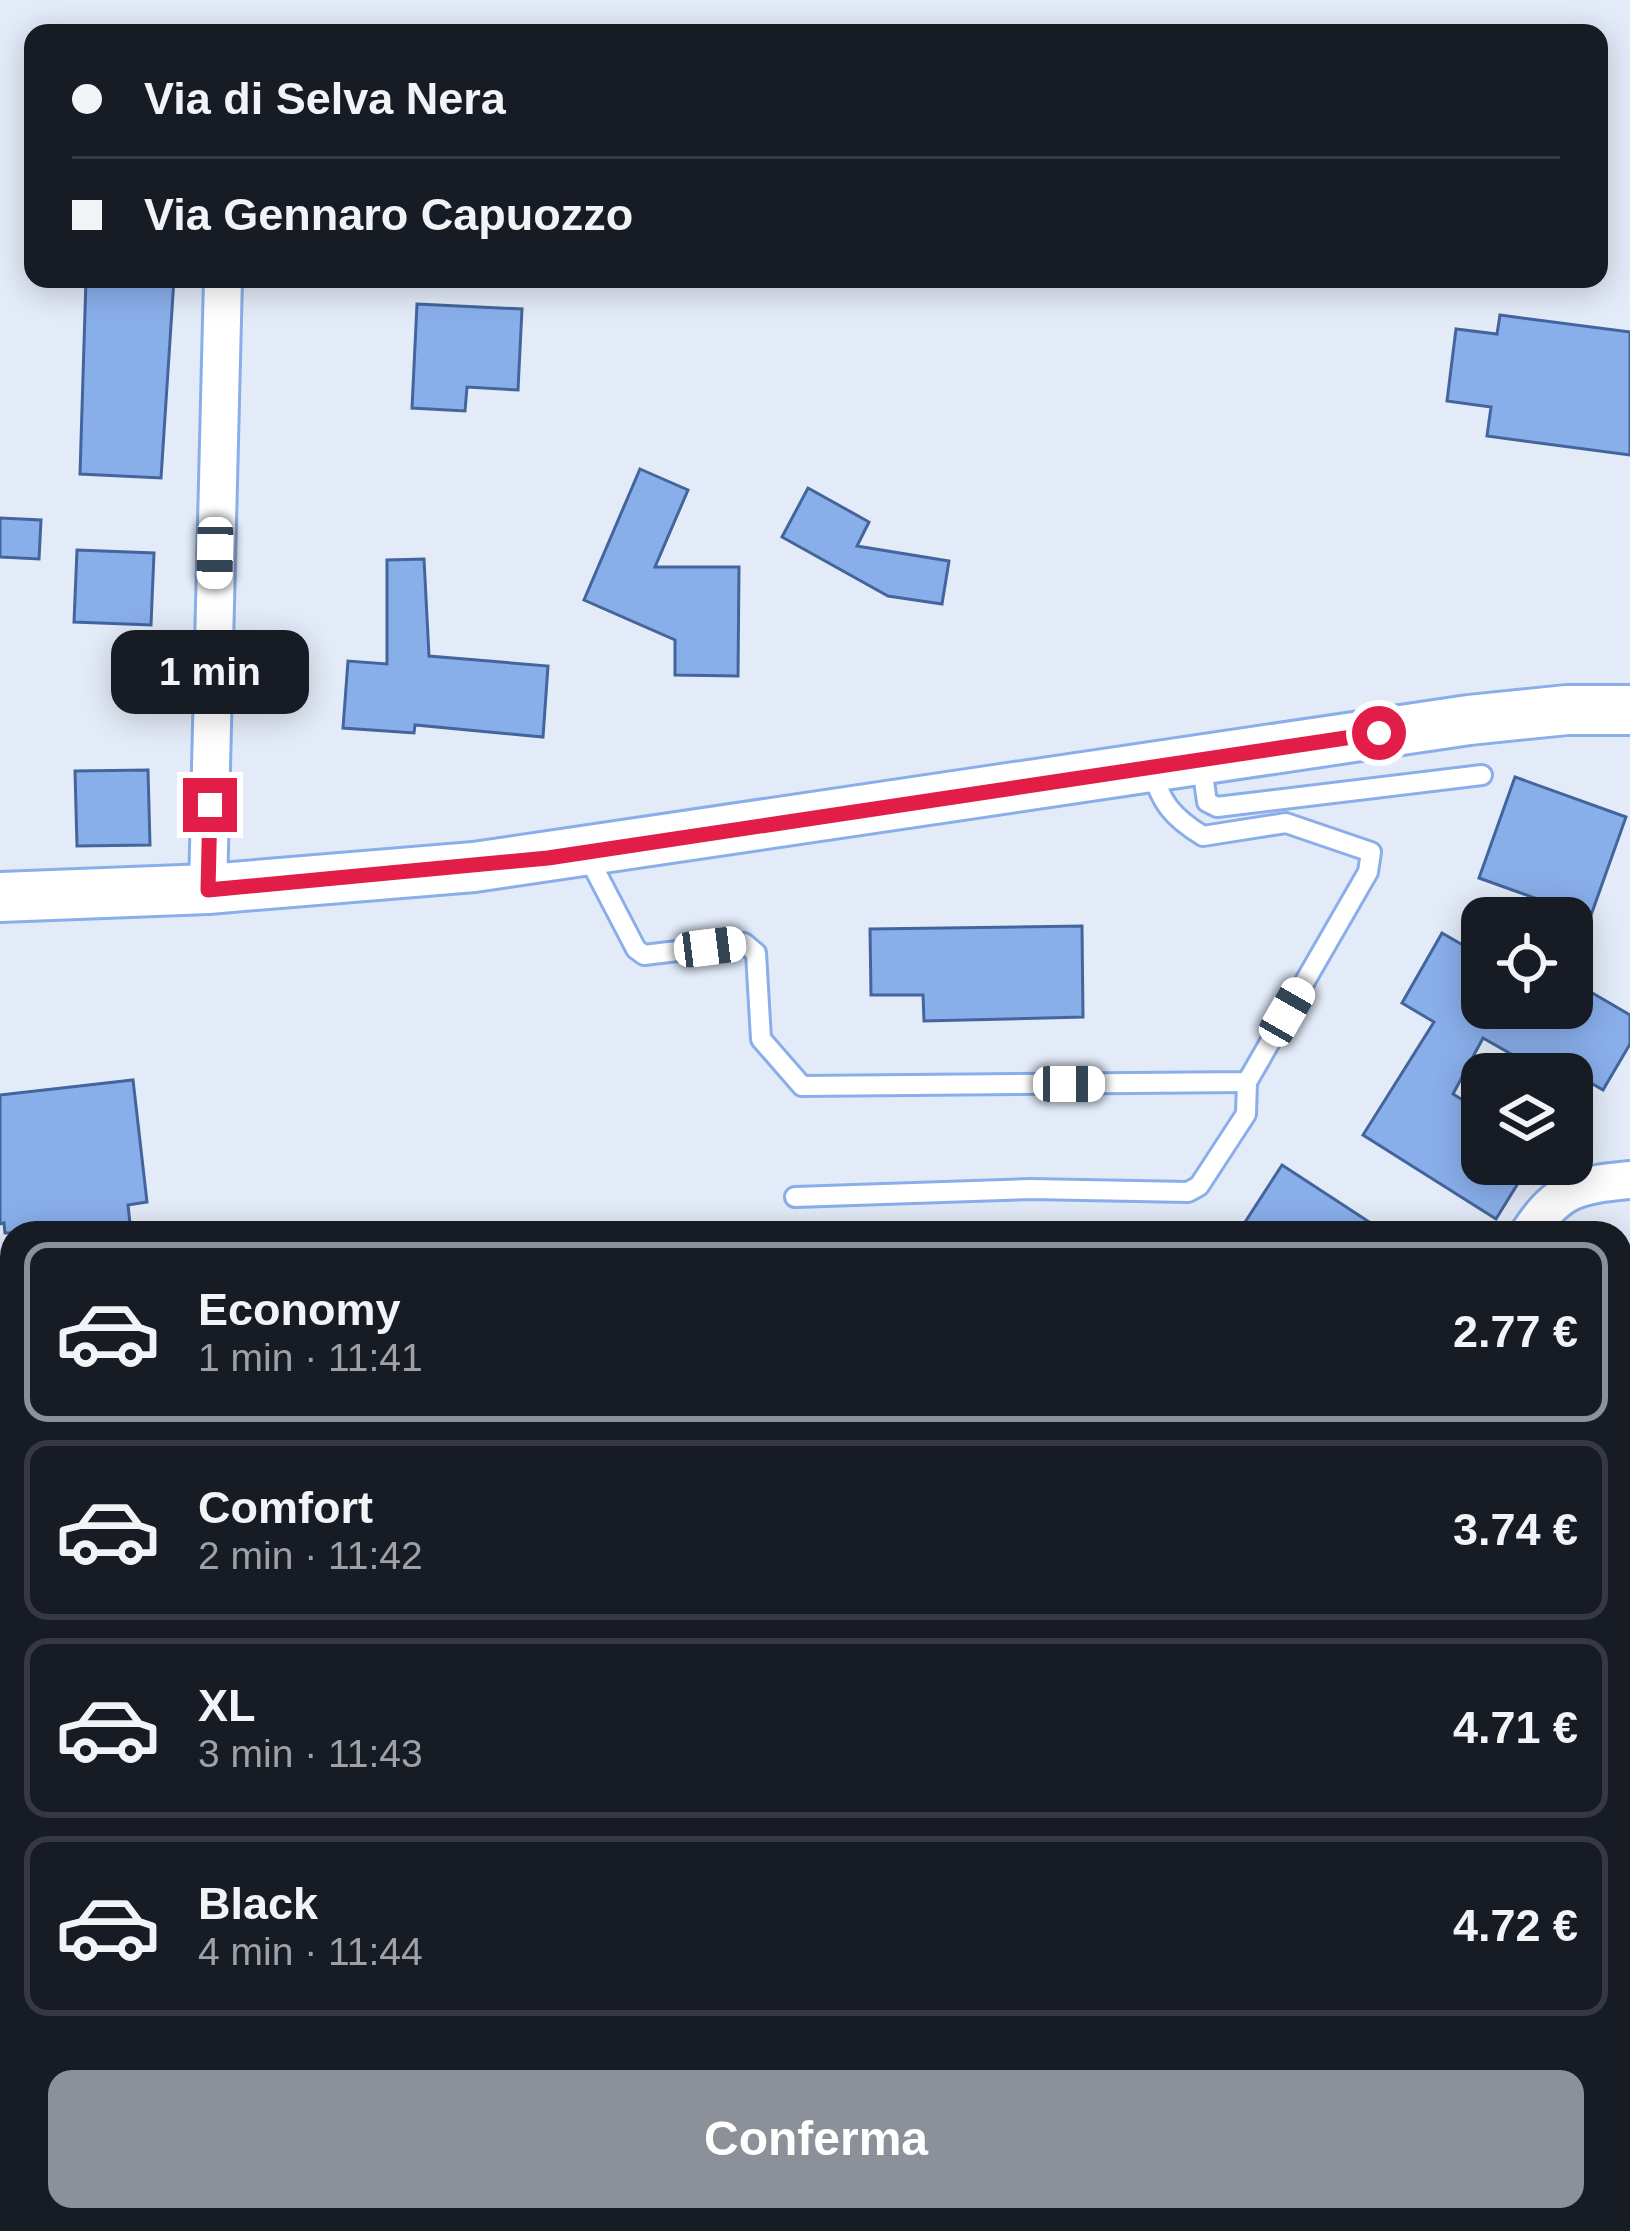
<!DOCTYPE html>
<html lang="it">
<meta charset="utf-8">
<style>
:root{--surface:#171b24;--page:#242831;--text:#f1f3f6;--muted:#9ea1a6;--line:#363941;--accent:#8c9099}
body{margin:0;font-family:Helvetica,sans-serif;background:var(--page);color:var(--text);height:100vh;display:flex;flex-direction:column;font-size:45px;white-space:nowrap}
*{box-sizing:border-box;margin:0}
p{font-size:39px;color:var(--muted)}
.icon{flex:none;width:66px;height:66px;fill:none;stroke:currentColor;stroke-width:2;stroke-linecap:round;stroke-linejoin:round}
.map{position:relative;flex:1;overflow:hidden}
.drawer{position:absolute;left:0px;top:1221px;width:1632px;height:1011px;display:flex;flex-direction:column;background:var(--surface);border-radius:36px 36px 0 0;box-shadow:0 6px 30px #0003}
.drawer>*{flex:none}
.hud{position:absolute;left:24px;top:24px;width:1584px;height:264px;border-radius:24px;box-shadow:0 6px 30px #0003;display:grid;align-content:center;height:264px;padding:0 48px;background:var(--surface)}
.tools{position:absolute;left:1461px;top:897px;display:grid;gap:24px}
.tools a{display:grid;place-items:center;width:132px;height:132px;border-radius:24px;background:var(--surface);box-shadow:0 6px 30px #0003;font-size:60px}
.end{position:absolute;width:54px;height:54px;margin:-27px;border:15px solid #e11d48;background:#fff;box-shadow:0 0 0 6px #fff}
.from{border-radius:50%}
.bubble{position:absolute;height:84px;border-radius:24px;background:var(--surface);box-shadow:0 6px 30px #0003;font-size:39px;font-weight:700;line-height:84px;text-align:center}
.car{position:absolute;width:36px;height:72px;margin:-36px -18px;border-radius:15px;box-shadow:0 0 9px 3px #0007;background:linear-gradient(#fff 24%,#345 0 40%,#fff 0 76%,#345 0 86%,#fff 0)}
.hud b{display:flex;align-items:center;gap:42px;height:114px;font-size:45px}
.hud b+b{border-top:3px solid var(--line)}
.hud i{width:30px;height:30px;background:var(--text)}
ul{padding:21px 0 0;list-style:none}
li{display:flex;align-items:center;gap:36px;height:180px;margin:0 24px 18px;padding:0 24px;border:6px solid var(--line);border-radius:24px}
li div{flex:1}
li b{display:block;font-size:45px}
li em{font-style:normal;font-weight:700}
li.selected{border-color:var(--accent)}
li>.icon{width:108px;height:108px;stroke-width:1.5}
.action{display:flex;gap:24px;margin-top:auto;padding:24px 48px}
.action a{flex:1;height:138px;border-radius:24px;background:var(--accent);color:#fff;font-size:48px;font-weight:700;line-height:138px;text-align:center}
.map>svg:first-child{display:block}
</style>
<div class="map">
<svg width="1630" height="2231" viewBox="0 0 1630 2231">
<rect width="100%" height="100%" fill="#e3ebf8"/>
<g fill="#89afeb" stroke="#43659c" stroke-width="3">
<polygon points="86,279 174,279 161,478 80,474"/>
<polygon points="417,304 522,309 518,390 467,387 465,411 412,408"/>
<polygon points="1500,315 1630,332 1630,455 1487,436 1491,407 1447,401 1456,329 1497,334"/>
<polygon points="640,469 688,490 655,567 739,567 738,676 675,675 675,640 584,600"/>
<polygon points="808,488 869,522 857,546 949,561 942,604 888,596 782,537"/>
<polygon points="0,518 41,520 39,559 0,557"/>
<polygon points="77,550 154,553 151,625 74,622"/>
<polygon points="424,559 429,656 548,666 543,737 415,725 414,733 343,728 348,661 387,664 387,560"/>
<polygon points="148,770 150,845 77,846 75,771"/>
<polygon points="1515,777 1626,817 1590,918 1479,878"/>
<polygon points="1082,926 1083,1017 924,1021 923,995 871,995 870,929"/>
<polygon points="1442,933 1482,956 1482,1008 1572,1008 1572,981 1630,1015 1630,1044 1603,1090 1549,1059 1541,1071 1483,1038 1453,1094 1482,1112 1482,1164 1530,1164 1496,1219 1363,1135 1434,1022 1402,1003"/>
<polygon points="133,1080 147,1202 128,1205 131,1233 5,1233 4,1223 0,1224 0,1095"/>
<polygon points="1282,1165 1386,1233 1238,1233"/>
</g>
<g fill="none" stroke-linecap="round" stroke-linejoin="round">
<defs>
<g id="lane">
<polyline points="1201,760 1207,802 1217,807 1482,775"/>
<path d="M 586,853 L 636,949 L 644,955 L 744,943 L 756,953 L 761,1039 L 802,1086 L 1247,1082 L 1368,872 L 1371,852 L 1286,823 L 1203,836 C 1172,817 1160,802 1151,767"/>
<polyline points="795,1197 1030,1189 1188,1192 1199,1186 1246,1114 1247,1082"/>
<polyline points="8,2189 12,2139"/>
</g>
<g id="street">
<polyline points="208,889 223,279"/>
<path d="M 1529,1233 C 1558,1188 1579,1185 1630,1180"/>
<polyline points="1620,1517 1630,1520"/>
<polyline points="0,1756 12,1759"/>
<polyline points="0,1987 12,1988"/>
<polyline points="1620,2097 1630,2101"/>
<polyline points="930,2220 931,2231"/>
<polyline points="508,2231 509,2220"/>
</g>
<polyline id="secondary" points="0,897 208,889 474,867 1469,720 1567,710 1630,710"/>
</defs>
<use href="#lane" stroke="#89aeea" stroke-width="24"/>
<use href="#street" stroke="#89aeea" stroke-width="42"/>
<use href="#secondary" stroke="#89aeea" stroke-width="54"/>
<use href="#lane" stroke="#fff" stroke-width="18"/>
<use href="#street" stroke="#fff" stroke-width="36"/>
<use href="#secondary" stroke="#fff" stroke-width="48"/>
</g>
<g fill="none" stroke-linecap="round" stroke-linejoin="round">
<polyline stroke="#e11d48" stroke-width="15" points="210,805 208,890 548,858 1379,733"/>
</g>
</svg>
<div class="tools">
<a><svg class="icon" aria-label="locate" viewBox="0 0 24 24"><circle cx="12" cy="12" r="6"/><path d="M12 2v4M12 18v4M2 12h4M18 12h4"/></svg></a>
<a><svg class="icon" aria-label="layers" viewBox="0 0 24 24"><path d="M12 4l9 5-9 5-9-5zM3 14l9 5 9-5"/></svg></a>
</div>
<i class="end from" style="left:1379px;top:733px"></i>
<i class="end" style="left:210px;top:805px"></i>
<div class="bubble" style="left:111px;top:630px;width:198px">1 min</div>
<i class="car" style="left:215px;top:553px;rotate:181deg"></i>
<i class="car" style="left:710px;top:947px;rotate:83deg"></i>
<i class="car" style="left:1287px;top:1012px;rotate:30deg"></i>
<i class="car" style="left:1069px;top:1084px;rotate:90deg"></i>
<div class="hud">
<b><i class="from"></i>Via di Selva Nera</b>
<b><i></i>Via Gennaro Capuozzo</b>
</div>
<section class="drawer">
<ul>
<li class="selected"><svg class="icon" aria-label="car" viewBox="0 0 24 24"><path d="M5 17H2v-5l4-1 3-4h7l3 4 3 1v5h-3M9 17h6M6 11h13"/><circle cx="7" cy="17" r="2"/><circle cx="17" cy="17" r="2"/></svg><div><b>Economy</b><p>1 min · 11:41</p></div><em>2.77 €</em></li>
<li><svg class="icon" aria-label="car" viewBox="0 0 24 24"><path d="M5 17H2v-5l4-1 3-4h7l3 4 3 1v5h-3M9 17h6M6 11h13"/><circle cx="7" cy="17" r="2"/><circle cx="17" cy="17" r="2"/></svg><div><b>Comfort</b><p>2 min · 11:42</p></div><em>3.74 €</em></li>
<li><svg class="icon" aria-label="car" viewBox="0 0 24 24"><path d="M5 17H2v-5l4-1 3-4h7l3 4 3 1v5h-3M9 17h6M6 11h13"/><circle cx="7" cy="17" r="2"/><circle cx="17" cy="17" r="2"/></svg><div><b>XL</b><p>3 min · 11:43</p></div><em>4.71 €</em></li>
<li><svg class="icon" aria-label="car" viewBox="0 0 24 24"><path d="M5 17H2v-5l4-1 3-4h7l3 4 3 1v5h-3M9 17h6M6 11h13"/><circle cx="7" cy="17" r="2"/><circle cx="17" cy="17" r="2"/></svg><div><b>Black</b><p>4 min · 11:44</p></div><em>4.72 €</em></li>
</ul>
<div class="action"><a>Conferma</a></div>
</section>
</div>
